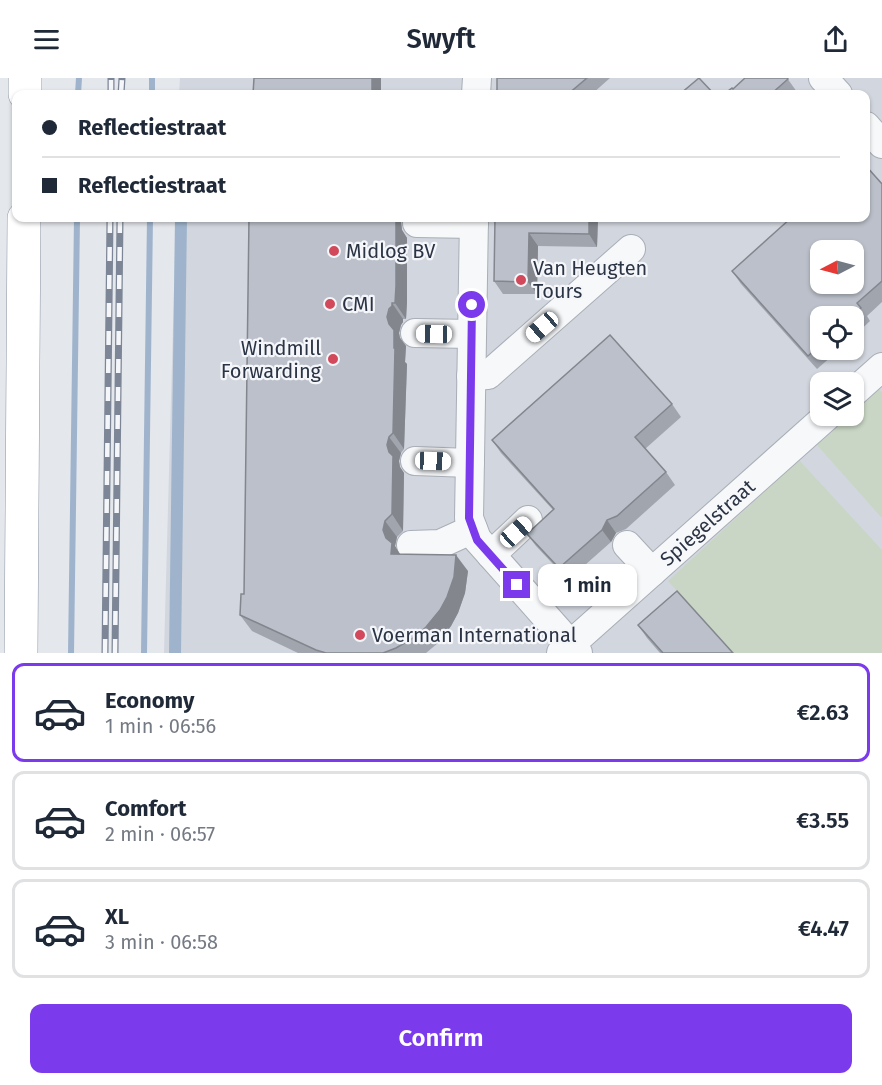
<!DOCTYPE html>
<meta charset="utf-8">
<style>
:root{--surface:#fff;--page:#f6f6f7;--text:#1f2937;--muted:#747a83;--line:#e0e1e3;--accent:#7c3aed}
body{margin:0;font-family:"Fira Sans",sans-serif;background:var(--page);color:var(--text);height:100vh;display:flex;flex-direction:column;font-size:22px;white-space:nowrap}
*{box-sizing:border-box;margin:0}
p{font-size:20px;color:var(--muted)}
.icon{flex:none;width:33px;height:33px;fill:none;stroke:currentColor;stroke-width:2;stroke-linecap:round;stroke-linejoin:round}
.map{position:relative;height:575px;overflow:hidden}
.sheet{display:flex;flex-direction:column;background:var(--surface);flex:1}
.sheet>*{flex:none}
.guide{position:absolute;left:12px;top:12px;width:858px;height:132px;border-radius:12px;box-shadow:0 2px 4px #0004;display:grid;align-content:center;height:132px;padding:0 30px;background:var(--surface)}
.needle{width:39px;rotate:264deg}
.buttons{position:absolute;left:810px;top:162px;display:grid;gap:12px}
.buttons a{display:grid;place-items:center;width:54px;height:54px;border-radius:12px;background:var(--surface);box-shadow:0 2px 4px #0004;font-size:30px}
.end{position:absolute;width:27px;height:27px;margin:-14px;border:8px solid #7c3aed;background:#fff;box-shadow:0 0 0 3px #fff}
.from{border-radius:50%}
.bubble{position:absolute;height:42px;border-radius:12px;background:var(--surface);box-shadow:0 2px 4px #0004;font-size:20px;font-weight:600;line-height:42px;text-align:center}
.car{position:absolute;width:18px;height:36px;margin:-18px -9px;border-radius:8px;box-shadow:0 0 4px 2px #0007;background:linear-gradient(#fff 24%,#345 0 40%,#fff 0 76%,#345 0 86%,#fff 0)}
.guide b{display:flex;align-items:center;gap:21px;height:57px;font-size:22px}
.guide b+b{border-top:2px solid var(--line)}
.guide i{width:15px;height:15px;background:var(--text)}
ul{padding:10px 0 0;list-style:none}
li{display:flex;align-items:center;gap:18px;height:99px;margin:0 12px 9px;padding:0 18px;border:3px solid var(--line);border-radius:12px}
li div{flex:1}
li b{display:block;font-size:22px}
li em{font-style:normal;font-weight:600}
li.selected{border-color:var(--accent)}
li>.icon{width:54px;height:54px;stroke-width:1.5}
.primary-button{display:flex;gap:12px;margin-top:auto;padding:12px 30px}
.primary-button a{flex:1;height:69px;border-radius:12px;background:var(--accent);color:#fff;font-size:24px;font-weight:600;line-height:69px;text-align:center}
header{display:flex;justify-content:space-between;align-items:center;height:78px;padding:0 30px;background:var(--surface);font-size:27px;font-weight:600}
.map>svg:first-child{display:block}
</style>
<header><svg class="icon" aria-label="menu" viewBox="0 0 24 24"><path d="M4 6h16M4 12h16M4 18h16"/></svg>Swyft<svg class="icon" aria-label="share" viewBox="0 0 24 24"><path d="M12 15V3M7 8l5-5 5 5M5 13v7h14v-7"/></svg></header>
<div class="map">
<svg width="882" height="575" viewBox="0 0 882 575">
<rect width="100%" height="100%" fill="#e4e7ec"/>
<path fill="#d2d6de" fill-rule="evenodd" d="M 180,0 L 882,0 L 882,575 L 164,575 L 176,140 L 866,140 L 866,16 L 179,16 ZM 820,172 L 854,172 L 854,206 L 820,206 ZM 820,238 L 854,238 L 854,272 L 820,272 ZM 820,304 L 854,304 L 854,338 L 820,338 Z"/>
<g fill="#c9d6c5">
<polygon points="879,311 882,315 882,440 817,367 850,338 854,338 854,334"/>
<polygon points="799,382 882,472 882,575 734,575 668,503"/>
</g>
<polygon fill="#9fb4cc" points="175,140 187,140 181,575 169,575"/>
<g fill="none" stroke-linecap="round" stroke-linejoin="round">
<g stroke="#9fb4cc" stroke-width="6">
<polyline points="78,16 79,0"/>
<polyline points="152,16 152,0"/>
<polyline points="71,575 77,140"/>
<polyline points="144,575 150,140"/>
</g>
<defs>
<g id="minor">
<polyline points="823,0 838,16"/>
<polyline points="476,16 477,0"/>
<polyline points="866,48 882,66"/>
<polyline points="474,140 469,440 477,461 578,575"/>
<polyline points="417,145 474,146"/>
<polyline points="415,255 472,256"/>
<polyline points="471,298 488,297 631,171"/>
<polyline points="854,314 882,289"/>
<polyline points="415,383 470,385"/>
<polyline points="411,467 440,466 473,451"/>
<polyline points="627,467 652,494"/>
<polyline points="491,477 528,442"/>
<path id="s1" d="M 561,575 L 827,338"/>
</g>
<g id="highway">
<polyline points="25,16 25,0"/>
<polyline points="21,575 24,140"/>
</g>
</defs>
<use href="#minor" stroke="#a9aeb7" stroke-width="30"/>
<use href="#highway" stroke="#8b94a3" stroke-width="34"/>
<use href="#minor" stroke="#f7f8fa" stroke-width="28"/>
<use href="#highway" stroke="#fff" stroke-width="33"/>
<defs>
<g id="rail">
<polyline points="111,16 111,0"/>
<polyline points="121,16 122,0"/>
<polyline points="105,575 110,140"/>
<polyline points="115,575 120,140"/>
</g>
</defs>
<use href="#rail" stroke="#7d8696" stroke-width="7"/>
<use href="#rail" stroke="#f4f6f9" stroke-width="4.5" stroke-dasharray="14" stroke-linecap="butt"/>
</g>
<g fill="#a1a5ae">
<polygon points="497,0 610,0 592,16 497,16"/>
<polygon points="787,0 797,14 794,16 724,16 733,11"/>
<polygon points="882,106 882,224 867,238 870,243 854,258 854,238 820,238 820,272 839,272 817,291 741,206 732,193"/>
<polygon points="249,140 403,140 401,144 402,152 407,160 407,224 406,241 403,241 403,244 401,247 399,255 400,260 406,268 405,284 407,286 404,371 401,375 399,383 400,389 404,395 403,453 397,459 395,468 399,476 468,493 465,515 458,535 451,548 438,565 426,575 298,575 252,553 240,537 244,516"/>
<polygon points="495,140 598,140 597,169 538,168 537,216 503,216 494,203"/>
<polygon points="672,326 681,339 645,371 666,394 675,407 626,451 616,455 611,464 568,502 536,468 527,456 553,432 501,375 492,362"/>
<polygon points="638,547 733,575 660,575 647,560"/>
</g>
<g fill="#83868d">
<rect x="372" y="0" width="9" height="16"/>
<polygon points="393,140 403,140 401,144 402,152 407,160 407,224 406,241 395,225"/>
<polygon points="589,140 598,140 597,169 589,156"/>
<polygon points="529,155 538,168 537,216 528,204"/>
<polygon points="392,225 403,241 403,244 401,247 399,255 400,260 406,268 405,284 407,286 404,371 393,355 394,270 387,239"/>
<polygon points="389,359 401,375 399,383 400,389 404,395 403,453 392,436 389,374 387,367"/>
<polygon points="607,442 616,455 611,464 602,452"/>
<polygon points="385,443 397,459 395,468 403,481 391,476 383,452"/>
<polygon points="456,477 468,493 465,515 458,535 451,548 438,565 426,549"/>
</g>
<g fill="#bbc0ca" stroke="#83868d" stroke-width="1.5" fill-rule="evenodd">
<polygon points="254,0 372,0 372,16 253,16"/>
<polygon points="497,0 587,0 568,16 497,16"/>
<polygon points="699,0 714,16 680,16"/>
<polygon points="745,0 787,0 788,1 771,16 724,16 732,10 733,11"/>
<path d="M 866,88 L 882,106 L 882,203 L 857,225 L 861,230 L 852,238 L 820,238 L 820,267 L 808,278 L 732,193 L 791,140 L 866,140 ZM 820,172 L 854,172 L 854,206 L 820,206 Z"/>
<polygon points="249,140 393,140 396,144 396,208 395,225 392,225 392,228 389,231 387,239 389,246 394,252 394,270 395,270 393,355 389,359 387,367 389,374 393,378 392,436 385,443 383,452 386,460 392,465 391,476 456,477 454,499 447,519 440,532 426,549 415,559 396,570 383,575 326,575 316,572 240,537 241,516 244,516"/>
<polygon points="495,140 589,140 589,156 529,155 528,204 494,203"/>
<polygon points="610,257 672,326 635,359 666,394 617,438 607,442 602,452 559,490 527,456 554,431 492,362"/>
<polygon points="677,513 733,575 663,575 638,547"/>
</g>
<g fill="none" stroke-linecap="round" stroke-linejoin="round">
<polyline stroke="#7c3aed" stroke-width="8" points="472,227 469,440 477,462 517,507"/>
</g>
<g fill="#d1495b" stroke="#f4f6f9" stroke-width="2">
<circle cx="334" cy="173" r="6"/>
<circle cx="521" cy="202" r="6"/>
<circle cx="330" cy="226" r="6"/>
<circle cx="333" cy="281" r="6"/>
<circle cx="360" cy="557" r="6"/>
</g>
<g text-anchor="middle" stroke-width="4.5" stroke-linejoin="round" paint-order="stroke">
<g font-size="20" fill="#2b3445" stroke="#f4f6f9" text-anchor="start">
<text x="346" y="180">Midlog BV</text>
<text x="533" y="197">Van Heugten<tspan x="533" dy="23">Tours</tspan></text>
<text x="342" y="233">CMI</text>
<text x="321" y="277" text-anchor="end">Windmill<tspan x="321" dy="23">Forwarding</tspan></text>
<text x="372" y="564">Voerman International</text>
</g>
<g font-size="20" fill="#2b3445" stroke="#f4f6f9">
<text dy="7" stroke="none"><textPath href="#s1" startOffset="196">Spiegelstraat</textPath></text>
</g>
</g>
</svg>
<div class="buttons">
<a><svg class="needle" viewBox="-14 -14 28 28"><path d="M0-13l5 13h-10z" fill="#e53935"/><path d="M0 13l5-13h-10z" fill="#747a83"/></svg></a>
<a><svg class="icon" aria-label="locate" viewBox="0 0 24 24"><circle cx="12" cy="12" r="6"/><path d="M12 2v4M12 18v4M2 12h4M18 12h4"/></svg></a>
<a><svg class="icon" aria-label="layers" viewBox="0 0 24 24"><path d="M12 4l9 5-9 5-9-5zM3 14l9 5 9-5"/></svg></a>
</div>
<i class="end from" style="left:472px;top:227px"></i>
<i class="end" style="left:517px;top:507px"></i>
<div class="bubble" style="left:538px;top:486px;width:99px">1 min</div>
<i class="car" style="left:542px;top:249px;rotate:229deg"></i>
<i class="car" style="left:434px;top:256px;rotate:271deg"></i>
<i class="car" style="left:433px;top:383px;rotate:92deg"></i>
<i class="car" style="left:516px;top:454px;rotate:48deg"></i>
<div class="guide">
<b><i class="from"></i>Reflectiestraat</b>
<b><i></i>Reflectiestraat</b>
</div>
</div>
<section class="sheet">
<ul>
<li class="selected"><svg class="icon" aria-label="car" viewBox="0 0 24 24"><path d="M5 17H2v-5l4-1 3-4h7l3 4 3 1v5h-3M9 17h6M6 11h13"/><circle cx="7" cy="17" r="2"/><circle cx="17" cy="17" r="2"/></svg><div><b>Economy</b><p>1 min · 06:56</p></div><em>€2.63</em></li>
<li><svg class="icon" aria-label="car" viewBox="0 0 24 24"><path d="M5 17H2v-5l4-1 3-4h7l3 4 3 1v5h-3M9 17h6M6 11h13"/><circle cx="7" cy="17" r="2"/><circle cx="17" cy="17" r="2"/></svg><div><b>Comfort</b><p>2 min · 06:57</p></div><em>€3.55</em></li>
<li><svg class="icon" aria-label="car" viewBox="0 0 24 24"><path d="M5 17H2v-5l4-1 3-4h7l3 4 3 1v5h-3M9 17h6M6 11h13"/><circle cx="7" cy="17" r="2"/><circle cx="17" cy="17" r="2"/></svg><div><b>XL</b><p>3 min · 06:58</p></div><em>€4.47</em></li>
</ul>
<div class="primary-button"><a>Confirm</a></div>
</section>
